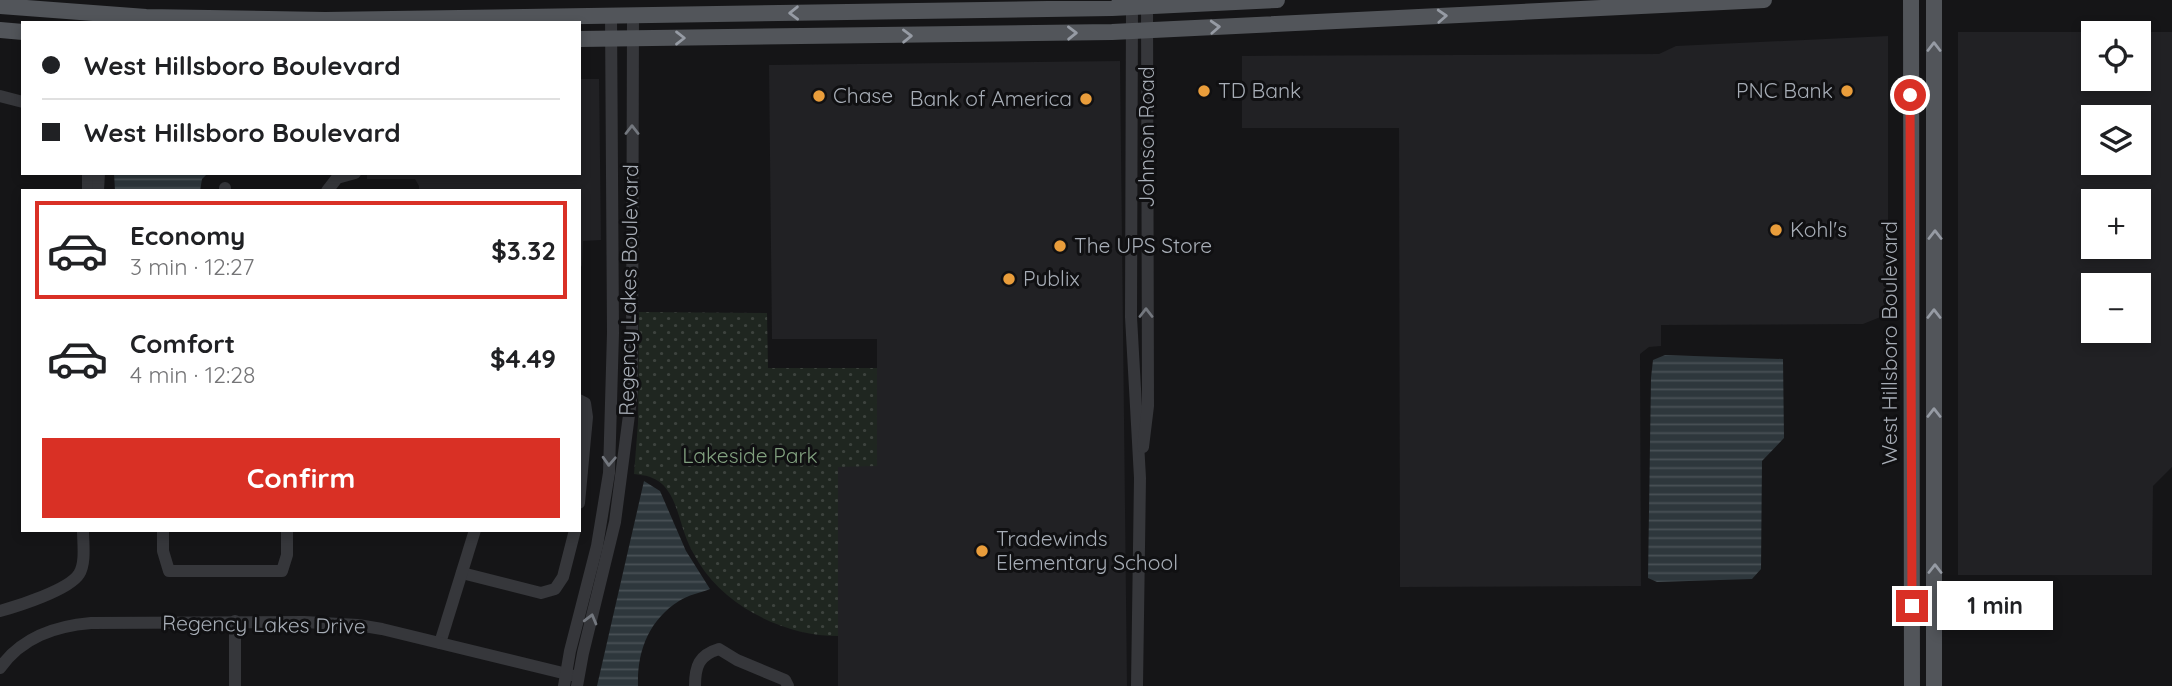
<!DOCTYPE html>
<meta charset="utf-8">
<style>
:root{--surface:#fff;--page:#f2f2f2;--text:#202124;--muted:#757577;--line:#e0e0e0;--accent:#d93025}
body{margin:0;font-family:Quicksand,sans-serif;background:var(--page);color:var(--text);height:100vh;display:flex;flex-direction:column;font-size:26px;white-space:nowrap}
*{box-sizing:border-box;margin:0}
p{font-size:23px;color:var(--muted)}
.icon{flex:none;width:38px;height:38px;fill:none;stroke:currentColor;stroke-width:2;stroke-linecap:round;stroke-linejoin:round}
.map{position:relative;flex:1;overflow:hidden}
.sheet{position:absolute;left:21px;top:189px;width:560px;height:343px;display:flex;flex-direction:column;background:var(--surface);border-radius:0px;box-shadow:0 4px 10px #0003}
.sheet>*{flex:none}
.guide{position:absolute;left:21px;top:21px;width:560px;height:154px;border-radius:0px;box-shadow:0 4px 10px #0003;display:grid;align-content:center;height:154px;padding:0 21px;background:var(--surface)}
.controls{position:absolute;left:2081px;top:21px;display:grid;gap:14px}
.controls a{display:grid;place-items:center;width:70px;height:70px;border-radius:0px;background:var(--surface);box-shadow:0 4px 10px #0003;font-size:35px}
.end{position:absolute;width:32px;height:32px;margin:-16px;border:9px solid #d93025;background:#fff;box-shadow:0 0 0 4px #fff}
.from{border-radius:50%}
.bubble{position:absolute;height:49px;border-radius:0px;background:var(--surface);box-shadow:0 4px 10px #0003;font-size:23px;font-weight:800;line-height:49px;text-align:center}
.guide b{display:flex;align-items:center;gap:24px;height:66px;font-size:26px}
.guide b+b{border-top:2px solid var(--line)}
.guide i{width:18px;height:18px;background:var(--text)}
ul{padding:12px 0 0;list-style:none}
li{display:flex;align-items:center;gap:21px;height:98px;margin:0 14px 10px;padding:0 7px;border:4px solid transparent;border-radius:0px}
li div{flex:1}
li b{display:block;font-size:26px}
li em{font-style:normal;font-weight:800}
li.selected{border-color:var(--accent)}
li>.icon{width:63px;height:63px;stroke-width:1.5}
.cta{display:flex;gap:14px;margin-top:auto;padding:14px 21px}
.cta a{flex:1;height:80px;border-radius:0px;background:var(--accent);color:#fff;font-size:28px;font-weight:800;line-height:80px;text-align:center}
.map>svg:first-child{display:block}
</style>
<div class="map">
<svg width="2172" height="686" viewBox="0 0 2172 686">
<defs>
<pattern id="park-dots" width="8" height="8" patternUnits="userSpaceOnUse" patternTransform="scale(1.75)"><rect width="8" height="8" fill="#1f2620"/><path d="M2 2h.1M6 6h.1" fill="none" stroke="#3d433e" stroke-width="1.8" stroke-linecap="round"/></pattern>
<pattern id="water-rules" width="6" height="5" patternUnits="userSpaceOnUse" patternTransform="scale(1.75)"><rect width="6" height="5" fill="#2e373c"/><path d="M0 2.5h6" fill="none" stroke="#495156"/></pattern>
</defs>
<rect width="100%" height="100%" fill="#151517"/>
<g fill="#212124" fill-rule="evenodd">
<path d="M 1958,32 L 2172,32 L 2172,467 L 2153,486 L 2152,575 L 1958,575 ZM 2138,33 L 2138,79 L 2093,79 L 2093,33 ZM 2138,117 L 2138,163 L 2093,163 L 2093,117 ZM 2138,201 L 2138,247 L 2093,247 L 2093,201 ZM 2138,285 L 2138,331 L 2093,331 L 2093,285 Z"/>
<polygon points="1888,36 1888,314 1863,324 1661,325 1661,346 1649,347 1640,354 1641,586 1400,587 1399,128 1242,128 1242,56 1659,54 1676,46"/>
<polygon points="1120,61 1127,686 838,686 838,466 877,466 877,339 772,339 769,65"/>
<polygon points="579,79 599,79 601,240 583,241 582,265 579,272 579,191 419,191 419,186 415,179 367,179 367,173 579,173"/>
</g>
<path fill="url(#park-dots)" d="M 639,312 L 767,313 L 768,368 L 877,368 L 877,466 L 838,467 L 838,636 C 786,636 727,608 699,563 C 695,556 690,548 687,540 C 678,518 675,485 650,477 C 645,475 639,475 634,474 L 638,423 Z"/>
<g fill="url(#water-rules)">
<polygon points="114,173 208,173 202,179 200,191 115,191"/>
<polygon points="1665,355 1783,359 1784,438 1762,461 1761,569 1752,579 1657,582 1648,578 1651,378 1653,360"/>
<path d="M 644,481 L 660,491 L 686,551 L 710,589 C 700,593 688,595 679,601 C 649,620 637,651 638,686 L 597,686 Z"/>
</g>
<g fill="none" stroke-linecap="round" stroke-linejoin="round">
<g stroke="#36373b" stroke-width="12">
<polyline points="1132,1 1131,317 1140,478 1137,686"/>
<polyline points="0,96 23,102"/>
<polyline points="225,188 225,191"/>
<polyline points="88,191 88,173"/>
<polyline points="98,191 99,173"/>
<polyline points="327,191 337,178 355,173"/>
<polyline points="579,400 585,403 587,417 579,503"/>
<polyline points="1143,447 1148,406 1147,0"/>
<polyline points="163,530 163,551 169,571 282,571 287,555 287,530"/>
<polyline points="462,573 541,593 555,589 563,577 575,530"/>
<path d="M 0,611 C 18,606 69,590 79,574 C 86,563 83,543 83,530"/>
<polyline points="235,621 235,686"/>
<polyline points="440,643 475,530"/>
<path d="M 0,668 C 22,637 55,626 91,623 L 304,622 L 358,625 L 382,629 L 571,675"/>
<polyline points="564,686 570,651 597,546 609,473 613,333 611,15"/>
<polyline points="577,686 583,653 615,522 632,392 633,15"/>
<path d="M 695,686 C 695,666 699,655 719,649 L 737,660 L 785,680 L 788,686"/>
</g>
<g stroke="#52555a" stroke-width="16">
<polyline points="1911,0 1912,686"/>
<polyline points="1934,0 1934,686"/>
<polyline points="0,6 146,17 325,20 1112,8 1277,0"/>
<polyline points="0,30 23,32"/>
<polyline points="579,39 1112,32 1764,0"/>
</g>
</g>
<defs><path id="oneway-chevron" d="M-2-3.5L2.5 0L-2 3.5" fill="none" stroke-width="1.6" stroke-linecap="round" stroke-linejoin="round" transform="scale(1.75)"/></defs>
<g stroke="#969ba4">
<use href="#oneway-chevron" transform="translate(794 13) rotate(179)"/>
<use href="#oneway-chevron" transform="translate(1442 16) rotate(-3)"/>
<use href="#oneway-chevron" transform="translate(1215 27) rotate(-3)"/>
<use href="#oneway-chevron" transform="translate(1072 33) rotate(-1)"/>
<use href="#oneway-chevron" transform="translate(907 36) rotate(-1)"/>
<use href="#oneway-chevron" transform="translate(680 38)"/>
<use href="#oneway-chevron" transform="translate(1934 47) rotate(-90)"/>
<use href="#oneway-chevron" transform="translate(1935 235) rotate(-90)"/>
<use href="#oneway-chevron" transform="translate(1934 314) rotate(-90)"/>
<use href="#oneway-chevron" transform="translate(1934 413) rotate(-90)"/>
<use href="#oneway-chevron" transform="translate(1935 569) rotate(-90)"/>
</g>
<g stroke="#74787f">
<use href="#oneway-chevron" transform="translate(632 130) rotate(-90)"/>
<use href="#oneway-chevron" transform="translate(1146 313) rotate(-90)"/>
<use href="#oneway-chevron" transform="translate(609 461) rotate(93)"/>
<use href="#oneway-chevron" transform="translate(591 619) rotate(-75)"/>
</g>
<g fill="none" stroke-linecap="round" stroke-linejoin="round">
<polyline stroke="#d93025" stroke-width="9" points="1910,95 1912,606"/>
</g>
<g fill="#e99d3b" stroke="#101012" stroke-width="2.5">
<circle cx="1204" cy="91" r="7"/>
<circle cx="1847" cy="91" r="7"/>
<circle cx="819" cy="96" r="7"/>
<circle cx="1086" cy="99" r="7"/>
<circle cx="1776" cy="230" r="7"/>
<circle cx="1060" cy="246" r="7"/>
<circle cx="1009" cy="279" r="7"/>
<circle cx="982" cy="551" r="7"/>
</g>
<g text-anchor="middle" stroke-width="6" stroke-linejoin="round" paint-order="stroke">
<g font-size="21" fill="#a7adb6" stroke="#101012" text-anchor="start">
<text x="1218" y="98">TD Bank</text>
<text x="1833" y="98" text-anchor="end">PNC Bank</text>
<text x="833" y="103">Chase</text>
<text x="1072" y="106" text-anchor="end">Bank of America</text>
<text x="1790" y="237">Kohl's</text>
<text x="1074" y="253">The UPS Store</text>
<text x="1023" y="286">Publix</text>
<text x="996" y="546">Tradewinds<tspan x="996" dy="24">Elementary School</tspan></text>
</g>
<g font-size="21" fill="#a7adb6" stroke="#101012">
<text transform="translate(1147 137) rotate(-90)" y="7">Johnson Road</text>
<text transform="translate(629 290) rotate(-89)" y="7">Regency Lakes Boulevard</text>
<text transform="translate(1890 343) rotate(-90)" y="7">West Hillsboro Boulevard</text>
<text transform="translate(264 625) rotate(1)" y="7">Regency Lakes Drive</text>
</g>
<g font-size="21" fill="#81a07f" stroke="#101012">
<text x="750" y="463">Lakeside Park</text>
</g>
</g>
</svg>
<div class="controls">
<a><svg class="icon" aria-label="locate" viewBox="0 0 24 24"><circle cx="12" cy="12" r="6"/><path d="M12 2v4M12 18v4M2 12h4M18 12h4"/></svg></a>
<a><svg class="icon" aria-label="layers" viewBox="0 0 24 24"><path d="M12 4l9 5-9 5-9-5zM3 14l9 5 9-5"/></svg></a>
<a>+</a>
<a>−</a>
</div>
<i class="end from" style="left:1910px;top:95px"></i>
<i class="end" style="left:1912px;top:606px"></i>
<div class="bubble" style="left:1937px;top:581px;width:116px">1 min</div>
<div class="guide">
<b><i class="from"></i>West Hillsboro Boulevard</b>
<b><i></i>West Hillsboro Boulevard</b>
</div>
<section class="sheet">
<ul>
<li class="selected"><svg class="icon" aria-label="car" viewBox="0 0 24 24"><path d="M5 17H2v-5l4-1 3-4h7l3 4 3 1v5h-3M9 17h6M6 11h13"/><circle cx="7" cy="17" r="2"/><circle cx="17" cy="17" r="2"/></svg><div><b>Economy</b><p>3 min · 12:27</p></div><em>$3.32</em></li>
<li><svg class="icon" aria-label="car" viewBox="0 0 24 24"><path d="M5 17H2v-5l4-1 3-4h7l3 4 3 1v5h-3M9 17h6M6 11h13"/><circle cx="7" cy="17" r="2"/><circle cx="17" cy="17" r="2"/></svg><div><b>Comfort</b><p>4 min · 12:28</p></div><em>$4.49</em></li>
</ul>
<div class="cta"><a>Confirm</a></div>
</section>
</div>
